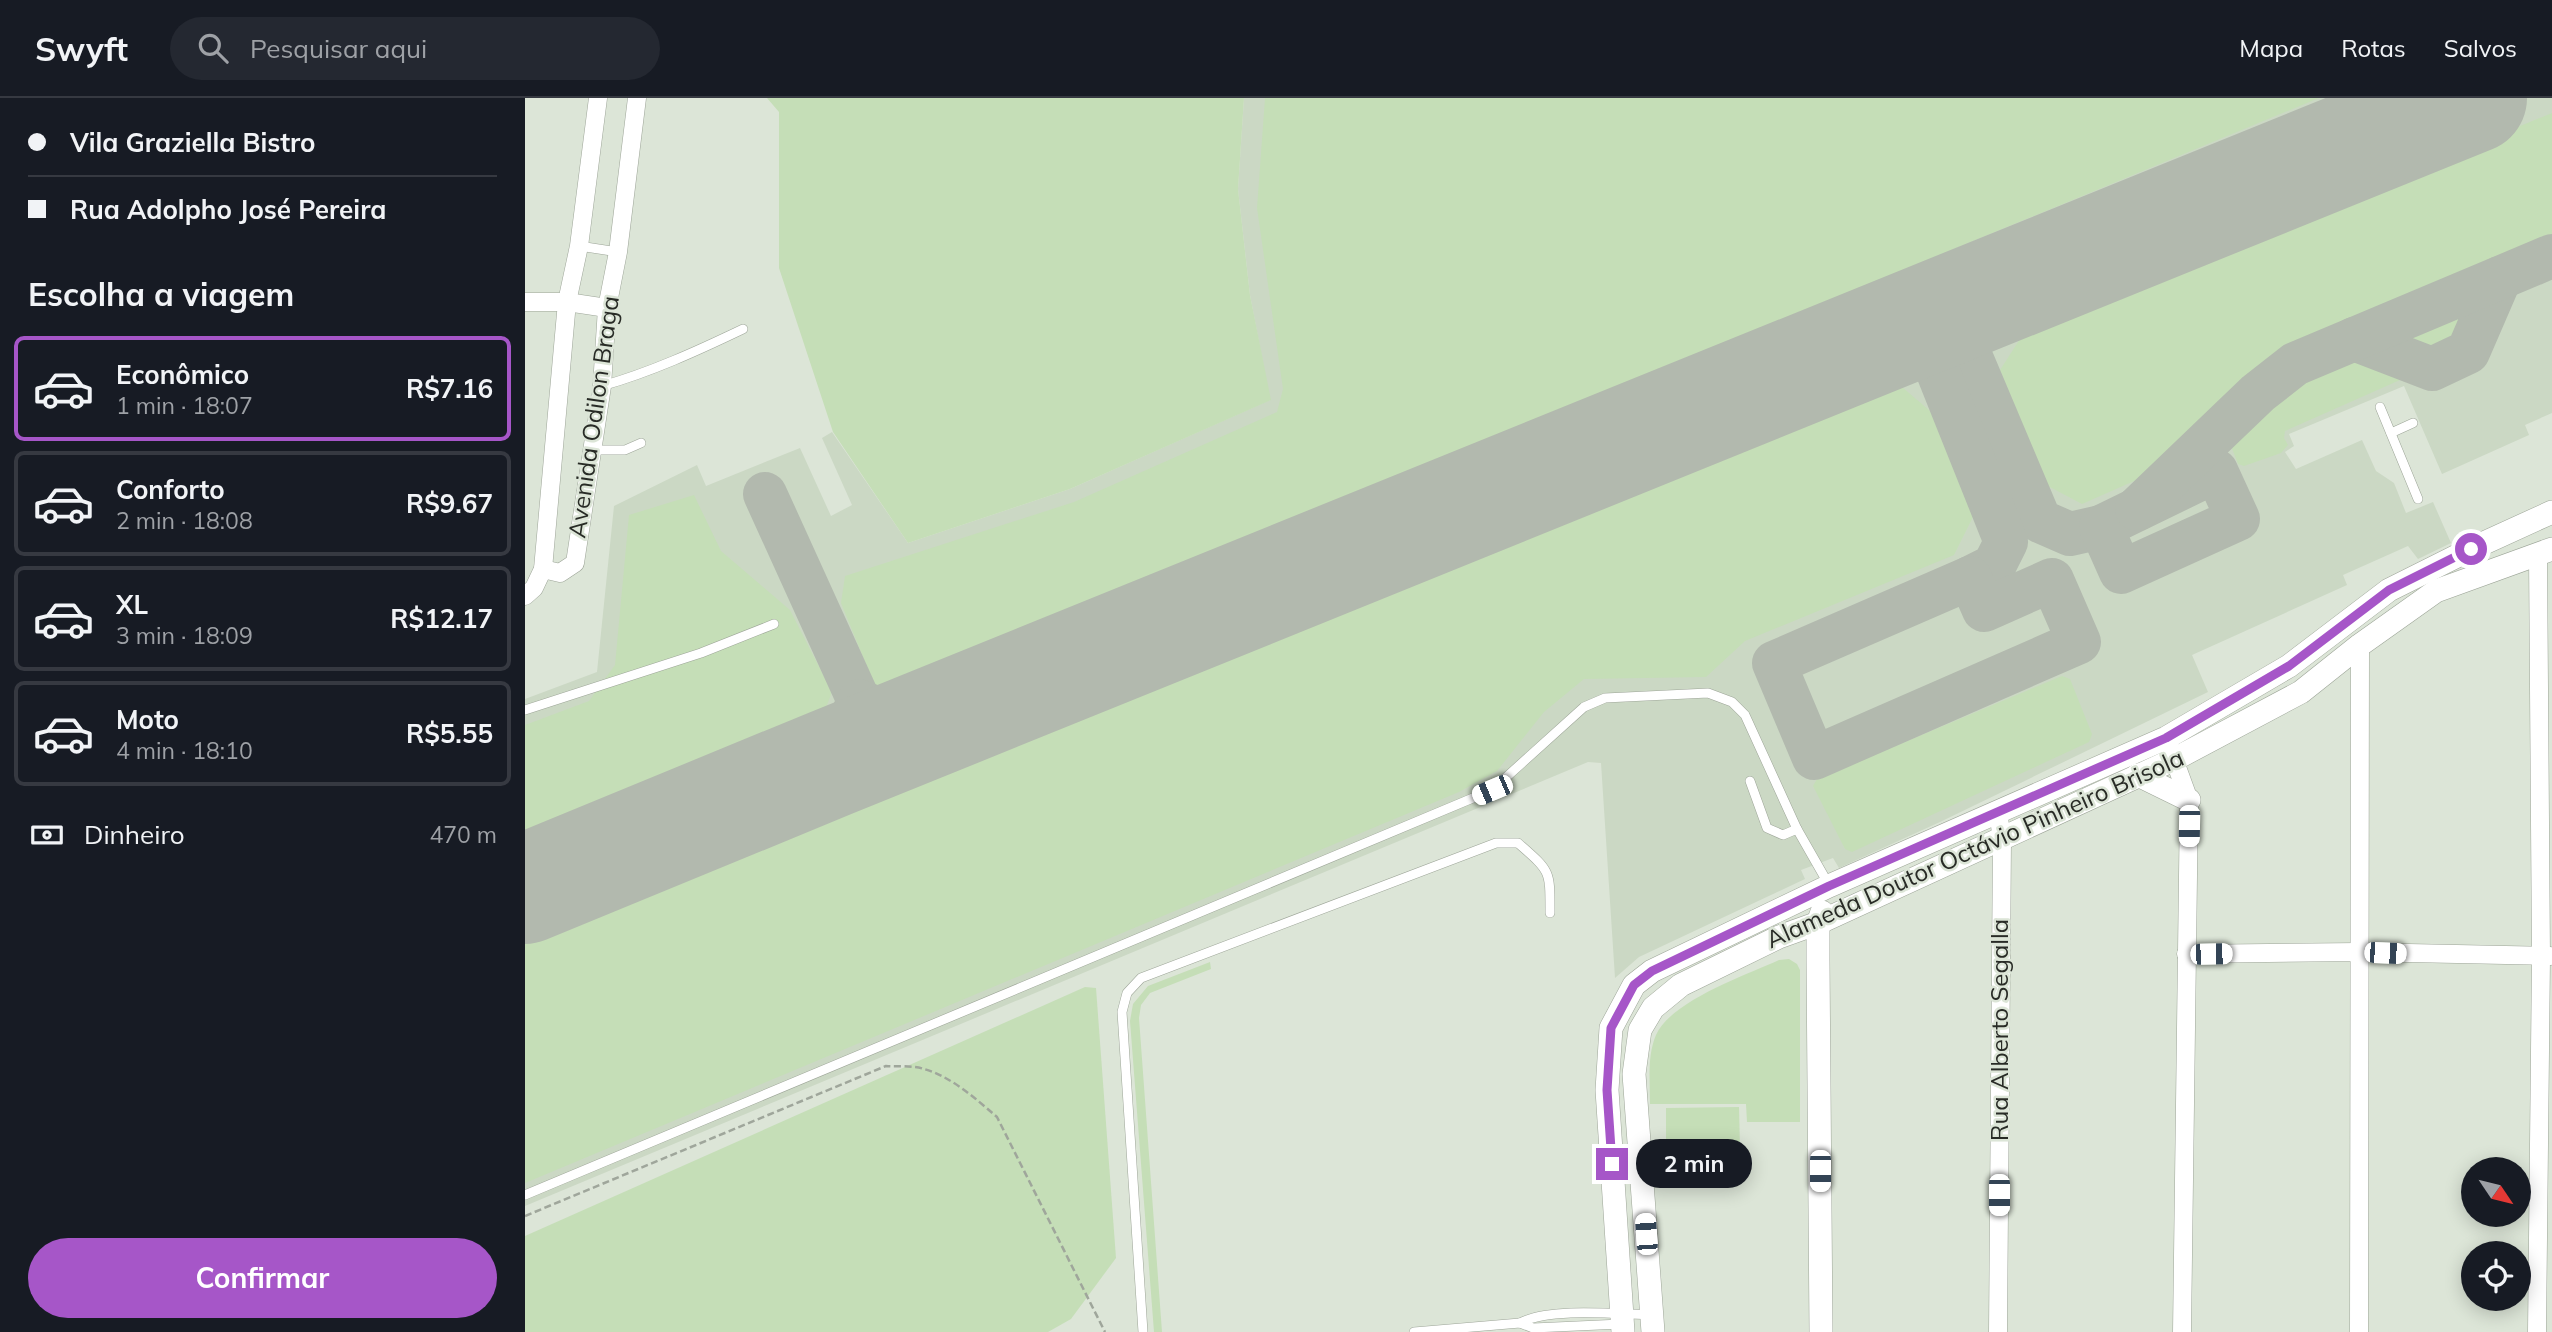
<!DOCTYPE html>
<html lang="pt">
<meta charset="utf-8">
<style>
:root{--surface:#171b24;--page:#242831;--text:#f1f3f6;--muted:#9ea1a6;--line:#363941;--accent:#a656c8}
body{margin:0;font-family:Mulish,sans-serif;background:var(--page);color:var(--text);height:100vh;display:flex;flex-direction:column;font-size:26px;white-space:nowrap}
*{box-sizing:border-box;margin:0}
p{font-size:23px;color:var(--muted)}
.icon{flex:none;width:38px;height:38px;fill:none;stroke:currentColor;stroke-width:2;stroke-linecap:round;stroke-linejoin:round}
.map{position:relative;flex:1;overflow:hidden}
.drawer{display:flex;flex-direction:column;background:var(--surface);width:525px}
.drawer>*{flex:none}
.guide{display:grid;align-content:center;height:154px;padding:0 28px;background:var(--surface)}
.needle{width:46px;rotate:125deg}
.controls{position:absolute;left:1936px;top:1059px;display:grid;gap:14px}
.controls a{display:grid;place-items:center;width:70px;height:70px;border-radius:50%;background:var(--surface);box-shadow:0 4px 18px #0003;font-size:35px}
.end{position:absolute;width:32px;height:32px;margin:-16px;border:9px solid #a656c8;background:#fff;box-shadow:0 0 0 4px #fff}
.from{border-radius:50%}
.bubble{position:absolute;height:49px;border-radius:24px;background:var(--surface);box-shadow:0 4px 18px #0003;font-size:23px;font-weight:700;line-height:49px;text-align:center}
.car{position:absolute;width:21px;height:42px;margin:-21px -10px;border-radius:9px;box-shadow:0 0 5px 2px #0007;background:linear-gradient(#fff 24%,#345 0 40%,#fff 0 76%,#345 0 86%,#fff 0)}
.guide b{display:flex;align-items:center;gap:24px;height:66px;font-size:26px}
.guide b+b{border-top:2px solid var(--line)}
.guide i{width:18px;height:18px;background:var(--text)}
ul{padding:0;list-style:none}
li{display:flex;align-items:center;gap:21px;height:105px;margin:0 14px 10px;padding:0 14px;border:4px solid var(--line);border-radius:10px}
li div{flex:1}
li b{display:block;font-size:26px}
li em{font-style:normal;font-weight:700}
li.selected{border-color:var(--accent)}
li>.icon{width:63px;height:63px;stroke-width:1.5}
h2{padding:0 28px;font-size:32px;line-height:84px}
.pay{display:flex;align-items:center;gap:18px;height:77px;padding:0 28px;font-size:26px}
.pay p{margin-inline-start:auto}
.button{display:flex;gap:14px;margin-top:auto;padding:14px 28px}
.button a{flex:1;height:80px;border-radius:42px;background:var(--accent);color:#fff;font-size:28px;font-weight:700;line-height:80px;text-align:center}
header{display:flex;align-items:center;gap:42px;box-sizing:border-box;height:98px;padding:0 35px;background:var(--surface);border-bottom:2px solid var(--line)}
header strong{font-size:33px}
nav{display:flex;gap:38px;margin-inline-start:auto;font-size:24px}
.search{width:490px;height:63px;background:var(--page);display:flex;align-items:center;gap:18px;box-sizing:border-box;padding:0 24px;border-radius:38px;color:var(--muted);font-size:26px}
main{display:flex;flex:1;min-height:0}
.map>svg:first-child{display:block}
</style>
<header>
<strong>Swyft</strong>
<div class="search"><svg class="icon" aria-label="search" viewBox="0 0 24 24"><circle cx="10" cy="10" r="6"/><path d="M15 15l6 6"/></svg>Pesquisar aqui</div>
<nav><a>Mapa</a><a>Rotas</a><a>Salvos</a></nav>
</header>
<main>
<section class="drawer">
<div class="guide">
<b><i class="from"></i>Vila Graziella Bistro</b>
<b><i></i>Rua Adolpho José Pereira</b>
</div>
<h2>Escolha a viagem</h2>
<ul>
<li class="selected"><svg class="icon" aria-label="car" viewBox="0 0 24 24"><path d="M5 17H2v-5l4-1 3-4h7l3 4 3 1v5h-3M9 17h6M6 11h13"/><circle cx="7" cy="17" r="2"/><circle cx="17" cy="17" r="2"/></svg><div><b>Econômico</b><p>1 min · 18:07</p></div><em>R$7.16</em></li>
<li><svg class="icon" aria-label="car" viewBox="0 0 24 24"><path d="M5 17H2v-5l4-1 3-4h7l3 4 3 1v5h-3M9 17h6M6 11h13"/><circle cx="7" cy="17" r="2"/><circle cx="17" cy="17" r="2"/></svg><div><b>Conforto</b><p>2 min · 18:08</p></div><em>R$9.67</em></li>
<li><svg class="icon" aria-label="car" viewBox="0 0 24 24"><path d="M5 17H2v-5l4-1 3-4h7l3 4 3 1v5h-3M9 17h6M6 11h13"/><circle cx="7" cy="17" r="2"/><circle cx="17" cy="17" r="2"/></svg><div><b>XL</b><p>3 min · 18:09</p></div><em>R$12.17</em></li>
<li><svg class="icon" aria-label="car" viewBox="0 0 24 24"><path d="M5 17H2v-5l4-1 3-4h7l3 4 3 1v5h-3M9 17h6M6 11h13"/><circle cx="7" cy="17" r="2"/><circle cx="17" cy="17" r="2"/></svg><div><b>Moto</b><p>4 min · 18:10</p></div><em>R$5.55</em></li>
</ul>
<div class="pay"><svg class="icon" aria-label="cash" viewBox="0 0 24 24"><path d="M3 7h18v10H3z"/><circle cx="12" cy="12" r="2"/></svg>Dinheiro<p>470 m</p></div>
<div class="button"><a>Confirmar</a></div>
</section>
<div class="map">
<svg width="2027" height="1234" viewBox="0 0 2027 1234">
<rect width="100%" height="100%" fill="#dce5d7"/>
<polygon fill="#cbd8c4" points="719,0 2027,0 2027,315 2000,327 2004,337 1917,376 1879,288 1764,336 1769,348 1760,354 1771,371 1837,342 1851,373 1869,385 1881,415 1908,404 1926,445 1893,461 1883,448 1818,477 1822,487 1667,557 1683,594 1415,724 1314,770 1308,760 1276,772 1280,781 1114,859 1090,880 1076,665 1063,664 0,1108 0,601 72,574 89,408 172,367 181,388 275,350 306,418 327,407 297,340 307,334 383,445 545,391 745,302 725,197 713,91"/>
<g fill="#c5deb7">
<polygon points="242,0 719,0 713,91 725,197 746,302 545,391 383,445 308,334 254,170 254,14"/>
<polygon points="740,0 1794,0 357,594 349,586 316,505 320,478 549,404 752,314 758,291 732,110"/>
<polygon points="2027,15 2027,149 1755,259 1632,373 1557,406 1521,387 1475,272 1502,230"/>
<path d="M 1956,197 L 1959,201 C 1949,225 1942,263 1910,263 L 1858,239 L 1859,234 Z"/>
<polygon points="1829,251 1879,268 1875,282 1760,333 1759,340 1763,347 1756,355 1719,368 1713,366 1703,340 1706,334 1740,299 1764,279 1819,253"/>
<polygon points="1347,285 1377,289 1411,318 1451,413 1429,457 1220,543 1181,579 1059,581 1019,614 972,673 934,694 0,1085 0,846"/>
<polygon points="169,397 196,453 265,512 307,594 299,615 0,736 0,627 64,603 90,567 104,417"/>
<polygon points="1537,578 1545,581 1567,636 1564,644 1327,754 1320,751 1288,688 1292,681"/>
<path d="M 1264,861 L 1272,866 L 1275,872 L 1275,1024 L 1222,1024 L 1221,1006 L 1125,1006 C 1125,983 1122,958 1131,937 C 1146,903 1221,877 1254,862 Z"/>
<polygon points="685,864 686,871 625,895 616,907 614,920 637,1234 629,1234 605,923 608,906 623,888"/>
<polygon points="560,889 571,890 591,1160 546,1221 523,1234 0,1234 0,1138"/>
<polygon points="1214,1009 1215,1050 1141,1051 1141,1010"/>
</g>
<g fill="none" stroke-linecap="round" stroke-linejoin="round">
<g stroke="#b2b9ae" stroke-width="44">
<polyline points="1477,192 1442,250 1515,423 1545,436 1576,429"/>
<polyline points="1353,240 1409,264 1481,444 1469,468 1445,480"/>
<polyline points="1829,241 1907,271 1943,254 1975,180"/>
<polygon points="1691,373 1713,421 1596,474 1576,429"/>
<polyline points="240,396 334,603"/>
<polyline points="1612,411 1733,295 1770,266 2027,158"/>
<polygon points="1445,480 1459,512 1527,482 1554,544 1289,660 1249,565"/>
<polyline points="306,665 334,603 396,629"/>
</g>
<polyline stroke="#b2b9ae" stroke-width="110" points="0,791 306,665 1947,0"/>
<defs>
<g id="service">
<polyline points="54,148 93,154"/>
<path d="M 77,288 C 126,274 172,253 218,231"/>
<polyline points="1855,309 1893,401"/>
<polyline points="1866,335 1888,325"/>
<polyline points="67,352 100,352 116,345"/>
<polyline points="0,612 176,555 249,526"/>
<polyline points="1225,683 1242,730 1258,737 1272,731"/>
<polyline points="0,1097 967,692 1059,609 1080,600 1183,595 1207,604 1220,617 1272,731 1304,787"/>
<path d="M 995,1225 C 1024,1209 1091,1216 1126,1217"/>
<path d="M 618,1234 L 597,914 L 602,895 L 616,880 L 971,745 L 993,745 C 1026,774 1025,772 1025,815"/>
<polyline points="889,1234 995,1225 1008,1230 1096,1226"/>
</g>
<g id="minor">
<polyline points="0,204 42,204 82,210"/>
<polyline points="18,471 35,475 50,465 77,288 82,210 93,154 112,0"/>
<polyline points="0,498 9,490 18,471 42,204 54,148 73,0"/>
<polyline points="1645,650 1664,702 1657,1234"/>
<polyline points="1661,856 1834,854 2025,858"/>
<polyline points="1473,1234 1477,742 1473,713"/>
<polyline points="1834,1234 1835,547"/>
<polyline points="2012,1234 2016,859 2013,456"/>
</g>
<g id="tertiary">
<polyline points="1613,677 1664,702"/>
<polyline points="1098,1234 1082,992 1086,930 1109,887 1127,873 1304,788 1641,640 1764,568 1864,492 1946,451 2027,414"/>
<polyline points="1128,1234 1109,976 1115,932 1128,910 1156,887 1254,839 1293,825 1650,661 1776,594 1835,547 1911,493 2027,451"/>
<polyline points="1296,1234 1293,863 1293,825 1297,814"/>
</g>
</defs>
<use href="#service" stroke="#9da598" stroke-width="10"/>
<use href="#minor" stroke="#9da598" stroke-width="19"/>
<use href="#tertiary" stroke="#9da598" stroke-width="24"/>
<path stroke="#9fa69b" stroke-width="2.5" stroke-dasharray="7 3.5" stroke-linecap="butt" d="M 0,1118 L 361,968 C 373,969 388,967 399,971 C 427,979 451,1001 472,1019 L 580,1234"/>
<use href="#service" stroke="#fff" stroke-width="9"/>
<use href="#minor" stroke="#fff" stroke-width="18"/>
<use href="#tertiary" stroke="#fff" stroke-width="23"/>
</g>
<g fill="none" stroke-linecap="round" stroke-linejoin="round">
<polyline stroke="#a656c8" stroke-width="9" points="1087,1066 1082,992 1086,930 1109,887 1127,873 1304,788 1641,640 1764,568 1864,492 1946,451"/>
</g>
<g text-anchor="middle" stroke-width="5" stroke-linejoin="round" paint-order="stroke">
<g font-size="24" fill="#282b26" stroke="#dce5d7">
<text transform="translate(69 319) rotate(-82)" y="8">Avenida Odilon Braga</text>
<text transform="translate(1450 751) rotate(-24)" y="8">Alameda Doutor Octávio Pinheiro Brisola</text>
<text transform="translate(1475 932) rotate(-90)" y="8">Rua Alberto Segalla</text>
</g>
</g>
</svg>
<div class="controls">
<a><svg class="needle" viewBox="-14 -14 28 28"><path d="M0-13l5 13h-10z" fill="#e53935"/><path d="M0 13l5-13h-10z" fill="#9ea1a6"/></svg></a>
<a><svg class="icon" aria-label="locate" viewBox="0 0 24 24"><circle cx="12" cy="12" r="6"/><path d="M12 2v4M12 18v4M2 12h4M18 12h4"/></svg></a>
</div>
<i class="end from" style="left:1946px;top:451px"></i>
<i class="end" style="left:1087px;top:1066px"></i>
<div class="bubble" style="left:1111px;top:1041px;width:116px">2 min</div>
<i class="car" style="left:967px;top:692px;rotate:247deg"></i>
<i class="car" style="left:1664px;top:728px;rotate:181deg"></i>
<i class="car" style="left:1860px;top:855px;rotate:92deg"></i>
<i class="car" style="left:1686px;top:856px;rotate:89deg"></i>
<i class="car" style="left:1295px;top:1073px;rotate:180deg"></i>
<i class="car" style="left:1474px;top:1097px;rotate:180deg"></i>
<i class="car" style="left:1121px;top:1136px;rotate:356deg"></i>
</div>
</main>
